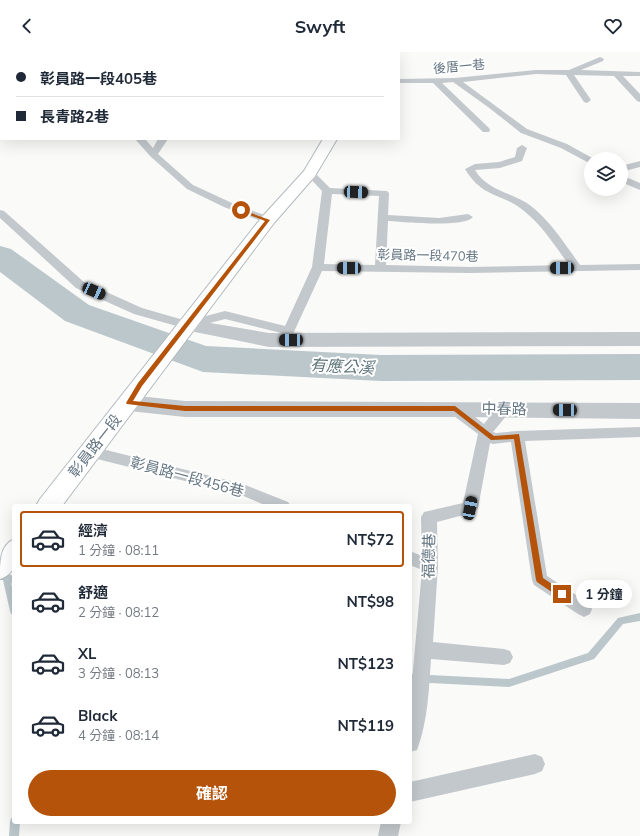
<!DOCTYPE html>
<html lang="zh-TW">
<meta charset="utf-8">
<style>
:root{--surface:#fff;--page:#f2f2f3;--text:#1f2937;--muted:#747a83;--line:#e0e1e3;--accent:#b45309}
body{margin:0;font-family:Mulish,"Noto Sans TC",sans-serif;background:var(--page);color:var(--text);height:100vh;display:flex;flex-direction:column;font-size:15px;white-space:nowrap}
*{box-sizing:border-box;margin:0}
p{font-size:13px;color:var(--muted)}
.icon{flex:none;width:22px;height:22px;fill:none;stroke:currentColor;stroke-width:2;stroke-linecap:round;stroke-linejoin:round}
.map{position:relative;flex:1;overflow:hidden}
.drawer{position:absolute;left:12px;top:452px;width:400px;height:320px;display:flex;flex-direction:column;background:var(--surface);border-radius:4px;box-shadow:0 4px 16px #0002}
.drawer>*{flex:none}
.guide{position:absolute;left:0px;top:0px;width:400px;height:88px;box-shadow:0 4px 16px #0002;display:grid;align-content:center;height:88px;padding:0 16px;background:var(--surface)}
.buttons{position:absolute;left:584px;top:100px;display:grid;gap:8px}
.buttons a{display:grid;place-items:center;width:44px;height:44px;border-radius:50%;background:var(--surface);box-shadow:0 4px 16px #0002;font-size:20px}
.end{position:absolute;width:18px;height:18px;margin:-9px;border:5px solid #b45309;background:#fff;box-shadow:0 0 0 2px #fff}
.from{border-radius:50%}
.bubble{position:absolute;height:28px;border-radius:14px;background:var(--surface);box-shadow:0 4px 16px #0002;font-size:13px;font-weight:700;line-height:28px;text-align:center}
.car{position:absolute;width:12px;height:24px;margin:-12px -6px;border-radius:5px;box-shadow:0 0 3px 1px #0007;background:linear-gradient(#222 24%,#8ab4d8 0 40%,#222 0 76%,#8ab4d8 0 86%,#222 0)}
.guide b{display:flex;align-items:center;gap:14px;height:38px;font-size:15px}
.guide b+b{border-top:1px solid var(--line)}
.guide i{width:10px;height:10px;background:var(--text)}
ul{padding:7px 0 0;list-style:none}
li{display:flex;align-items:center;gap:12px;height:56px;margin:0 8px 6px;padding:0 8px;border:2px solid transparent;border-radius:4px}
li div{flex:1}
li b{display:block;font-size:15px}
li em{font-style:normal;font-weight:700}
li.current{border-color:var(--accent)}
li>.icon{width:36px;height:36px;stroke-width:1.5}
.button{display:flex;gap:8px;margin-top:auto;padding:8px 16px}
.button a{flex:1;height:46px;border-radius:24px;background:var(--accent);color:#fff;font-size:16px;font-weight:700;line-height:46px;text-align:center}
header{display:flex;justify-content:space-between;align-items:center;height:52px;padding:0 16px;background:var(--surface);font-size:18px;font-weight:700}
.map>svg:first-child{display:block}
</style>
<header><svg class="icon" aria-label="back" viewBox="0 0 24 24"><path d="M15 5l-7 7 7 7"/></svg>Swyft<svg class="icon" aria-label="heart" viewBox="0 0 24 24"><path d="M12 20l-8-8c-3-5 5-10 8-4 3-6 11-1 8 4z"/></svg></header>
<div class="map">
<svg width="640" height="784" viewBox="0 0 640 784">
<rect width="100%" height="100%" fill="#fafaf8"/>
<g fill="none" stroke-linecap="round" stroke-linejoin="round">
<g fill="#bbc7cb" fill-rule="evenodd">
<polygon points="0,520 14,524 14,532 11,531 14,542 14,563 11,562 10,559 3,528 0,528"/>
<polygon points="640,561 640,569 623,572 594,607 509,635 410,630 410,622 509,627 588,601 618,566"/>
<polygon points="14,765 14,770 20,770 19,784 9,784 10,770 11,766"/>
</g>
<polygon fill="#bbc7cb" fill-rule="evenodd" points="0,194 11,197 89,253 206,294 381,303 640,302 640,328 381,329 203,320 65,269 0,220"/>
<defs>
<g id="secondary">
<polygon points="338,0 359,0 360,1 339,1"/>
<polygon points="323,87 337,87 315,124 274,171 62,454 36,454 40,447 262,165 304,119"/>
<path d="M 14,487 C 14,505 20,520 0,527 C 0,509 0,494 14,487 Z"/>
</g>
</defs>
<use href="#secondary" stroke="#b3babf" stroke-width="2"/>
<g fill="#c3c8cc" fill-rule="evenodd">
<rect x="238" y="0" width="8" height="1"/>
<polygon points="600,5 604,7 603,9 581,18 640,20 640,24 623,24 640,42 640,50 637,49 614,24 574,23 591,48 587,51 584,50 566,23 536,22 463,30 527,77 567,92 594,107 591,107 591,112 561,96 521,81 488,55 453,30 442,31 489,76 490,78 489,80 483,80 433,31 399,31 399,27 455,26 536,18 569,18"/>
<polygon points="135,87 145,87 153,96 158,87 168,87 158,102 193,133 232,151 272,166 273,168 268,171 264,170 224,155 187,137 150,104"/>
<path d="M 522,93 L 527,96 L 522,109 L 500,116 L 475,118 C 488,140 513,140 531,154 C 551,170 565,192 580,213 L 640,212 L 640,218 L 470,221 L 322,219 L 293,282 L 289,283 L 225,267 L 187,277 L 134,262 L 76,236 L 0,166 L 0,158 L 4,159 L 84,230 L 142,256 L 187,269 L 225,259 L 285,274 L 312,215 L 322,139 L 305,121 L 310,118 L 313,119 L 330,136 L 387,139 L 389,141 L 388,163 L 439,166 L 468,162 L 473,165 C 464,176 403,170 388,169 L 386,213 L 470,215 L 569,213 C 555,194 542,173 524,159 C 501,140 483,147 465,117 L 475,112 L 499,110 L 515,105 L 517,96 ZM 332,142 L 379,144 L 375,213 L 324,212 Z"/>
<polygon points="640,109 640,115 621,120 621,114"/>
<polygon points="621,123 640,131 640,138 621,130"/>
<path d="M 455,352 L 460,353 L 484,372 C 491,364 498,350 510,353 L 512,357 L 493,380 L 496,381 L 517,379 L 640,375 L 640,385 L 525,389 L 547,524 L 590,552 L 592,557 L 590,562 L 584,565 L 578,562 L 534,533 L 532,528 L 511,390 L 493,392 L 490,391 L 478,456 L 475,460 L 437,470 L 438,514 L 433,590 L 504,597 L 510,599 L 513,605 L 510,611 L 504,613 L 431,607 C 429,637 428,669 417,698 L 410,700 L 410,651 L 422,518 L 410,513 L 410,499 L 422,504 L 421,465 L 424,460 L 463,451 L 478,382 L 450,361 L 448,357 L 450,353 Z"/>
<polygon points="90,394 243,432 288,450 291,454 267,454 241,443 85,404 83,400 85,396"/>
<polygon points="535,702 542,705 545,712 542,719 535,722 410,750 410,730"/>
<polygon points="381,770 401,770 398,784 378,784"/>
</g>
<g fill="#c3c8cc" fill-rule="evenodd">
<polygon points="0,0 25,0 1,1 0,5"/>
<polygon points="187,267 269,281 640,280 640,294 269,295 180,277 178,273 180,269"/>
<polygon points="129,343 185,349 640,351 640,367 455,365 185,365 129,359 122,356 119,351 122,346"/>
</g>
<use href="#secondary" fill="#fff" fill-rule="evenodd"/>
</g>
<polygon fill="#b45309" points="240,157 270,168 142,334 133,349 185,354 455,354 494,384 519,382 543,526 564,540 564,545 559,545 537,530 536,528 514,387 491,388 454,359 185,359 127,352 126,351 138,331 265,169 240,159"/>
<g text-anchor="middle" stroke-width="4" stroke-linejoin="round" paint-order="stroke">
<g font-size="13" fill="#657683" stroke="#fff">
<text transform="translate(459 14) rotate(-5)" y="5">後厝一巷</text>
<text transform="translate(428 203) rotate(1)" y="5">彰員路一段470巷</text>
</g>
<g font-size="15" fill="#657683" stroke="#fff">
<text transform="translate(504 357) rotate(1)" y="5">中春路</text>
<text transform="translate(95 394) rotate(-52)" y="5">彰員路一段</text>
<text transform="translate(187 425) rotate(15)" y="5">彰員路一段456巷</text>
<text transform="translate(429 504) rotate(-89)" y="5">福德巷</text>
</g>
<g font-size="16" font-style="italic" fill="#60757c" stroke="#fff">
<text transform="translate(342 314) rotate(3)" y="6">有應公溪</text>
</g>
</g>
</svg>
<div class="buttons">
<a><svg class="icon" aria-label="layers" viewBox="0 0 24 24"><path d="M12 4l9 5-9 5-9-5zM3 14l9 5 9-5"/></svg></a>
</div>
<i class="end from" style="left:241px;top:158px"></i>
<i class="end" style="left:562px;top:542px"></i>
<div class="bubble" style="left:576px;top:528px;width:56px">1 分鐘</div>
<i class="car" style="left:356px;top:140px;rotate:92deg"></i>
<i class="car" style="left:349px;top:216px;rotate:271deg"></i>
<i class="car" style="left:562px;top:216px;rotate:269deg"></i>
<i class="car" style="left:94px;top:239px;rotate:114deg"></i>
<i class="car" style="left:291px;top:288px;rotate:270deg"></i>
<i class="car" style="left:565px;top:358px;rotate:271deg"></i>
<i class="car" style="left:470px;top:456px;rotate:11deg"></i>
<div class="guide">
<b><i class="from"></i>彰員路一段405巷</b>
<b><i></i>長青路2巷</b>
</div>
<section class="drawer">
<ul>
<li class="current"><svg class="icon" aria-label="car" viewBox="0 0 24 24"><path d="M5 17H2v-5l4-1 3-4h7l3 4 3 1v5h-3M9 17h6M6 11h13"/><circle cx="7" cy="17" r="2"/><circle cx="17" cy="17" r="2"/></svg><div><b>經濟</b><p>1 分鐘 · 08:11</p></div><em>NT$72</em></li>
<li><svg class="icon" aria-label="car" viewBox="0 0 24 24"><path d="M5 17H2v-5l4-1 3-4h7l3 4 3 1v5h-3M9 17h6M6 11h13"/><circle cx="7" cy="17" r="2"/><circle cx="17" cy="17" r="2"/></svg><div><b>舒適</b><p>2 分鐘 · 08:12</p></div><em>NT$98</em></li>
<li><svg class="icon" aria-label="car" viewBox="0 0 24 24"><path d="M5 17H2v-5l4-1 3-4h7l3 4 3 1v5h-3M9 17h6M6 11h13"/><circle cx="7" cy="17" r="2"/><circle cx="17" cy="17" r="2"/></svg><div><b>XL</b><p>3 分鐘 · 08:13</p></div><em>NT$123</em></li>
<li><svg class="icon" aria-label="car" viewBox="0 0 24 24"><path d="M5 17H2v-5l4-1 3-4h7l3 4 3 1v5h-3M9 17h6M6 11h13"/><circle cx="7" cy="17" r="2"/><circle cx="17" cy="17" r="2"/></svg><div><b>Black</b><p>4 分鐘 · 08:14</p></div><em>NT$119</em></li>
</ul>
<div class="button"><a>確認</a></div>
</section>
</div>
